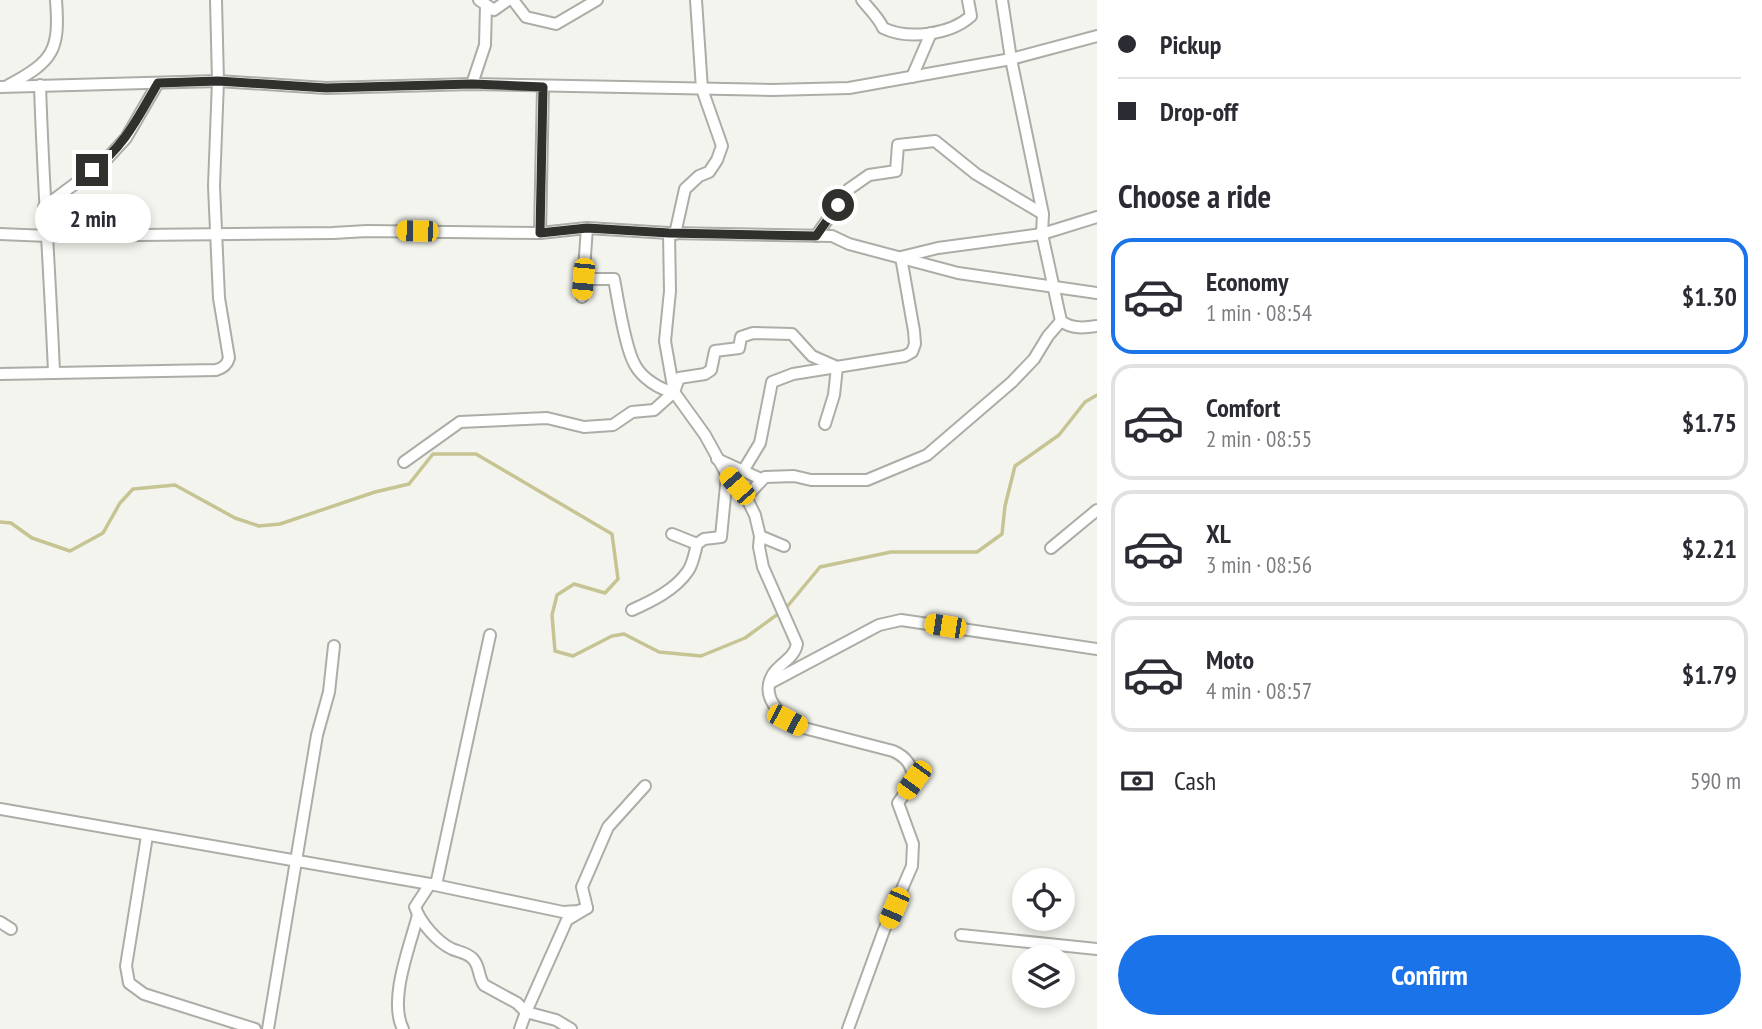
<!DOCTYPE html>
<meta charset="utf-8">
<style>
:root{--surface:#fff;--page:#f2f2f3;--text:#2b2b33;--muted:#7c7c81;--line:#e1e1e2;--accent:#1a73e8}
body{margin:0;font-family:"PT Sans Narrow",sans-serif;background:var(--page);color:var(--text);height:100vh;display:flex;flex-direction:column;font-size:26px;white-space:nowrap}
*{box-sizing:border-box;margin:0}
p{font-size:23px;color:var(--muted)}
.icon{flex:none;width:38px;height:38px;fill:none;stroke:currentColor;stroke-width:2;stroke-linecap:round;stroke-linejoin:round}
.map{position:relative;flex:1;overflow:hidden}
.details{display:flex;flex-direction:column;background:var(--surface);width:665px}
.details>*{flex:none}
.guide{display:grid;align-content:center;height:154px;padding:0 21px;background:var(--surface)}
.tools{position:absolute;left:1012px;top:868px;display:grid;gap:14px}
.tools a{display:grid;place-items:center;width:63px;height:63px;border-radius:50%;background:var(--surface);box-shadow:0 4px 10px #0003;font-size:35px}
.end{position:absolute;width:32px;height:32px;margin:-16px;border:9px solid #30302d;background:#fff;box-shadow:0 0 0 4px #fff}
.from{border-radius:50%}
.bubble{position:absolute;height:49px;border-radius:24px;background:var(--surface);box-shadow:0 4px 10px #0003;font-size:23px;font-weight:600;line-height:49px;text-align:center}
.car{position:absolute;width:21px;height:42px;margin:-21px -10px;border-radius:9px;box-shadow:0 0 5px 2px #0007;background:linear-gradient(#f5c518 24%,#345 0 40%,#f5c518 0 76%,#345 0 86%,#f5c518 0)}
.guide b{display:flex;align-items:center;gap:24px;height:66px;font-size:26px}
.guide b+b{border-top:2px solid var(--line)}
.guide i{width:18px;height:18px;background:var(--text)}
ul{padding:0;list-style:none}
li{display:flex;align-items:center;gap:21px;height:116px;margin:0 14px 10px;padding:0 7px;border:4px solid var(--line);border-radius:21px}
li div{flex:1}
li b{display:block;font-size:26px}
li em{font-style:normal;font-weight:600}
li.selected{border-color:var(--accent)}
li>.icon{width:63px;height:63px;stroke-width:1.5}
h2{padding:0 21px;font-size:32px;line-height:84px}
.pay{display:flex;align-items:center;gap:18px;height:77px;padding:0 21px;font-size:26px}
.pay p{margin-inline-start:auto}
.button{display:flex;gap:14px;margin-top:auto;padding:14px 21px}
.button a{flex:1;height:80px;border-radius:42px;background:var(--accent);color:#fff;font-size:28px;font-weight:600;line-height:80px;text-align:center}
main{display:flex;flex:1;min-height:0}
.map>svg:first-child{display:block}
</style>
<main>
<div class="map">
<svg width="1097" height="1029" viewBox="0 0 1097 1029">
<rect width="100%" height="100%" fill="#f4f4ee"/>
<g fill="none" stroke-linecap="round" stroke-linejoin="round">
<polyline stroke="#c5c492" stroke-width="3.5" points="0,522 11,523 32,538 70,551 103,533 120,503 133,489 175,485 235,518 259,526 280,524 375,492 409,484 433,454 476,454 612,534 618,579 605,593 574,584 557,595 552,615 555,651 573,656 612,636 624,634 659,652 701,656 745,638 786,608 820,567 891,552 977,552 1002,534 1005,506 1015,466 1059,435 1085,402 1097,395"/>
<defs>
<g id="street">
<polyline points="479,0 494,10 508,0"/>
<polyline points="513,0 526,17 556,24 597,0"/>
<path d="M 862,0 C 869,9 879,18 883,28 C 908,40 950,35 971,16 L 968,0"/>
<path d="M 1002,0 L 1011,59 L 1043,214 L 1042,234 L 1061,321 C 1072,329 1084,328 1097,326"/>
<polyline points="912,77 931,33"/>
<polyline points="472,84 485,45 486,5"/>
<path d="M 9,85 C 53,61 60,51 56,0"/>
<path d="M 40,85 C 43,181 50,276 54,372"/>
<polyline points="0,87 218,81 326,88 472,84 772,90 849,88 1011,59 1097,36"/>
<polyline points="44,207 104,162 126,138 158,83"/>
<polyline points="540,233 543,87"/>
<path d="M 669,233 L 670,291 L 665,341 L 674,392 L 705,435 L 727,475 L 746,497 L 755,515 L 760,536 L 759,547 L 763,567 L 797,644 C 794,659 780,663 773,674 C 759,697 781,717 800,727 L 893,751 C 907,757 912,766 914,780 L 898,803 L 913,844 L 912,866 L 884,930 L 848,1029"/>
<polyline points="0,234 48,236 333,233 367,231 540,233 587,228 669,233 832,236 849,244 958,273 1097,293"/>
<polyline points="675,234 685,189 699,176 709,172 717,160 722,146 702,89 696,0"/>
<polyline points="816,236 849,189 869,175 896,171 898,145 935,141 976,174 1043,214"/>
<path d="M 583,279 L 614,279 C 618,300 625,348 635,365 C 642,378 660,390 674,392"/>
<polyline points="582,297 587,228"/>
<path d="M 0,374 L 216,370 C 223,368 227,365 229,358 L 219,298 L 214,186 L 218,81 L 216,0"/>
<polyline points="717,459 761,479"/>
<polyline points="404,462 460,422 547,418 584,427 613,425 632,412 654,410 674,392 679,378 705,374 711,370 715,351 739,348 741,337 753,333 792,334 812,356 837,367 834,395 825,424"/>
<polyline points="743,471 760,443 772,382 793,374 905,356 912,352 915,344 914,331 901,257 938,248 1042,234 1097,217"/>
<polyline points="746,497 765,477 794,476 811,480 867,480 927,455 1012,382 1034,359 1048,336 1061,321"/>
<polyline points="672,534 697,544"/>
<polyline points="760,536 784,546"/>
<polyline points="1051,548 1097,510"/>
<path d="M 632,610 C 652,601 675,590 688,571 C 693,564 695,552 697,544 L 704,539 L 721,537 L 727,475"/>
<polyline points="770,683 879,625 901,620 1097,649"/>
<polyline points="0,809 430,884 563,912 578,911 587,908"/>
<polyline points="147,836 126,966 129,983 144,994 255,1029"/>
<path d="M 430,884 L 415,907 C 420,922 437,942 452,949 C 459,952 468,953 473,959 C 480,966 478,977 484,985 L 517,1003 L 526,1012 L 556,1020 L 571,1029"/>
<polyline points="436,885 490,635"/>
<polyline points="0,922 11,929"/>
<polyline points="961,935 1097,949"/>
<polyline points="268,1029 317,735 329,692 334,646"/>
<path d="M 403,1029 C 388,1000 410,946 418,915"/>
<polyline points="520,1029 526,1012 567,920 587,908 582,887 608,827 645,786"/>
</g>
</defs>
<use href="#street" stroke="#adada7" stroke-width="14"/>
<use href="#street" stroke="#fff" stroke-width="10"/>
</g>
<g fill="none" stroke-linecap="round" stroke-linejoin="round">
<path stroke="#30302d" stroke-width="9" d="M 92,170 C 124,148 139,115 158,83 L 218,81 L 326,88 L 472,84 L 543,87 L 540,233 L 587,228 L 669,233 L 816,236 L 838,205"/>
</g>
</svg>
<div class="tools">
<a><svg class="icon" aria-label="locate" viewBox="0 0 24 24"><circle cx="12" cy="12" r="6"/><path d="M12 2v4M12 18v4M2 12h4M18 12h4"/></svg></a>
<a><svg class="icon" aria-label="layers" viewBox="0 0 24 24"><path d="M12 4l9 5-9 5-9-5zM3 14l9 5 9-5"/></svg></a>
</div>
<i class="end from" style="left:838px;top:205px"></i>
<i class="end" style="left:92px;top:170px"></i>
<div class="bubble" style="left:35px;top:194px;width:116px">2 min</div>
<i class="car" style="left:417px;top:231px;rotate:271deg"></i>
<i class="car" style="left:583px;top:279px;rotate:185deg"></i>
<i class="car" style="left:737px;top:486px;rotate:319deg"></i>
<i class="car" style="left:945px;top:626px;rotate:279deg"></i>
<i class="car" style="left:787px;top:720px;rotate:117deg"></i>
<i class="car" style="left:914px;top:780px;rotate:216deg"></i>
<i class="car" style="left:894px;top:908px;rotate:203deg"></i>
</div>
<section class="details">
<div class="guide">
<b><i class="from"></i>Pickup</b>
<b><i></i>Drop-off</b>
</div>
<h2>Choose a ride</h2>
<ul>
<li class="selected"><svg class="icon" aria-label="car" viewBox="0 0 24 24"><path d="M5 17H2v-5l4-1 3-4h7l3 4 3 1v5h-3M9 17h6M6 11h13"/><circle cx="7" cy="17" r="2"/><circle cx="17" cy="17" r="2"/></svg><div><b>Economy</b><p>1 min · 08:54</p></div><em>$1.30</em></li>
<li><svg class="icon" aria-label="car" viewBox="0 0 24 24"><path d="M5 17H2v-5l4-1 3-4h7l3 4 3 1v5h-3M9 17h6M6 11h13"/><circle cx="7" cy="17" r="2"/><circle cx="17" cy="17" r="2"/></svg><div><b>Comfort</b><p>2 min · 08:55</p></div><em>$1.75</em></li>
<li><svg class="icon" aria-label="car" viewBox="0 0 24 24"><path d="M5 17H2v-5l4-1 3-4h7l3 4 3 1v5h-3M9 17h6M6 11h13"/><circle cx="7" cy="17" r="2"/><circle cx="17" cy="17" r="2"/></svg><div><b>XL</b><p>3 min · 08:56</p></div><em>$2.21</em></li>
<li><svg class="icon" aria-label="car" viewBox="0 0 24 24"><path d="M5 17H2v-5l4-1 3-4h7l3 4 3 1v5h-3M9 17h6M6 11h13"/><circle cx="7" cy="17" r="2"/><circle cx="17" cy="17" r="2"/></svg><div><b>Moto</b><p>4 min · 08:57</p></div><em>$1.79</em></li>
</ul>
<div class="pay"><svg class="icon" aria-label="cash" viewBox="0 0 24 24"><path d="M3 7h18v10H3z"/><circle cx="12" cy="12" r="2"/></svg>Cash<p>590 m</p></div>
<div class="button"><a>Confirm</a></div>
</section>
</main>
